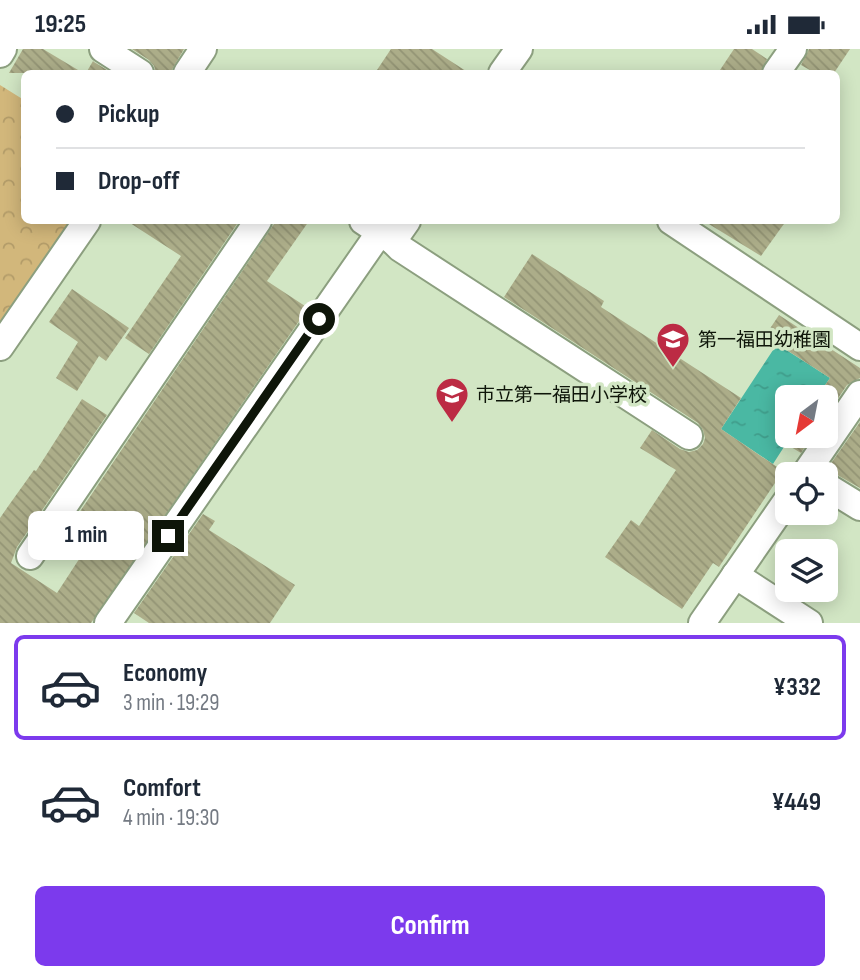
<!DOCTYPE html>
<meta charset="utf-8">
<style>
:root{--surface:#fff;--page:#f2f2f3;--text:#1f2937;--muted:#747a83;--line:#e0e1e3;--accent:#7c3aed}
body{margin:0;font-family:"Sofia Sans Condensed","Noto Sans JP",sans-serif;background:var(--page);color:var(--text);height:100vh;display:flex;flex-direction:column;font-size:26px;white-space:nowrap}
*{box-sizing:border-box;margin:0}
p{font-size:23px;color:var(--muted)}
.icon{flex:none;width:38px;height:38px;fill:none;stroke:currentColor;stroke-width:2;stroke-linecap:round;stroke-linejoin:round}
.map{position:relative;height:574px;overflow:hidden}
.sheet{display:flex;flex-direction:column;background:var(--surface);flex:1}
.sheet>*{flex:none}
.hud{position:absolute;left:21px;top:21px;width:819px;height:154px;border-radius:10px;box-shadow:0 4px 18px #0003;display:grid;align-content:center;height:154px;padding:0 35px;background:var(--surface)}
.needle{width:46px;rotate:212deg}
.buttons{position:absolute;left:775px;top:336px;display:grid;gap:14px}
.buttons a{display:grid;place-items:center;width:63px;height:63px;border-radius:10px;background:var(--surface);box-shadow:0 4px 18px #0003;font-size:35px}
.end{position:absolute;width:32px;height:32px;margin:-16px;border:9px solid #0e1509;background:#fff;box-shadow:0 0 0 4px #fff}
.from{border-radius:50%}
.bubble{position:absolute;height:49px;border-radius:10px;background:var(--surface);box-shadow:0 4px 18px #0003;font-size:23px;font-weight:700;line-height:49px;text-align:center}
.hud b{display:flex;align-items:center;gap:24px;height:66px;font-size:26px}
.hud b+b{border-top:2px solid var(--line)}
.hud i{width:18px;height:18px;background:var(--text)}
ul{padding:12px 0 0;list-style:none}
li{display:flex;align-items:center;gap:21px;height:105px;margin:0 14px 10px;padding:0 21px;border:4px solid transparent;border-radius:10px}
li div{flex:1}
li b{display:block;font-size:26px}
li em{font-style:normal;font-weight:700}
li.current{border-color:var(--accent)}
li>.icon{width:63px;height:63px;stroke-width:1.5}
.button{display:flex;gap:14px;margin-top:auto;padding:14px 35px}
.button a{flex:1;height:80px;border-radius:10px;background:var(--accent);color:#fff;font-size:28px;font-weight:700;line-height:80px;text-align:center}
.status{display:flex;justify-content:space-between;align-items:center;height:49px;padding:0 35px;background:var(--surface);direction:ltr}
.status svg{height:19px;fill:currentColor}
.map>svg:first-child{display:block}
</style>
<div class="status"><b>19:25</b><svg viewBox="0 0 49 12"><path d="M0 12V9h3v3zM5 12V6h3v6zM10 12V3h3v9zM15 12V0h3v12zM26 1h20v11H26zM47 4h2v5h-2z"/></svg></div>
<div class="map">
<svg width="860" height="574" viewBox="0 0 860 574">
<defs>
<pattern id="park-crowns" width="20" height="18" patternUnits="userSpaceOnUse" patternTransform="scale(1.75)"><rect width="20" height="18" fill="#d2b77b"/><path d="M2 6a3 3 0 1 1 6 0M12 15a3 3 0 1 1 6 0" fill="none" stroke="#b39c69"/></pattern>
<pattern id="water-ripples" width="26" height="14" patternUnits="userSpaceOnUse" patternTransform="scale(1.75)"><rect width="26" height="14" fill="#4ab8a3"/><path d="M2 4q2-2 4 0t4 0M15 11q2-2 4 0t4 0" fill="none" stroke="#409d8b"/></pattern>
<pattern id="building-back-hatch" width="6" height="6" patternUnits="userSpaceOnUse" patternTransform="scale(1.75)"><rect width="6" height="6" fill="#acad89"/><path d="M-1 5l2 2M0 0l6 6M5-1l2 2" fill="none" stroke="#939475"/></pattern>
</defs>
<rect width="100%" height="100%" fill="#d2e6c4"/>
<polygon fill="url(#park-crowns)" points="0,36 24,51 24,172 75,172 4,276 0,274"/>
<polygon fill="url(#water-ripples)" points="777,295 830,329 817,348 788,348 788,387 791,387 773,415 721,380"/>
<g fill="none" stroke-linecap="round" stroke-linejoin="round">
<polyline stroke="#4ab8a3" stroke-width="8" points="779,444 788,431"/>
</g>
<g fill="url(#building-back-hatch)">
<polygon points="23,0 43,0 83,24 9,24"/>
<polygon points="132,0 184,0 170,24 156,24 154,17 149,11"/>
<polygon points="391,0 432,0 469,24 375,24"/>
<polygon points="734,0 752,0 767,10 761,24 718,24"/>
<polygon points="809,0 850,0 834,24 815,24 801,16"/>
<polygon points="93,12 94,13 112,24 86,24"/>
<polygon points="127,172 239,172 149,305 125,289 181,207"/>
<polygon points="276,172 309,172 267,232 308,259 91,574 0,574 0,469 9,456 34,421 36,422 82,350 107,366 17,498 11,514 57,544 100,478 79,464"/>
<polygon points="704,172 786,172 761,207"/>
<polygon points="532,205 604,252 601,258 741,349 721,380 783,422 719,518 713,514 682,560 605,508 631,471 639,477 676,421 640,399 652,381 680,400 689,403 697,401 703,395 705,389 703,381 698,374 504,248"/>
<polygon points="72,240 129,279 106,312 99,307 77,342 56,329 78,293 49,273"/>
<polygon points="779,266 860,319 860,329 847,336 826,367 826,348 817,348 830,329 765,287"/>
<polygon points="860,373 860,439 827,420"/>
<polygon points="791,387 812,387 801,404 786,395"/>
<polygon points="203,465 215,472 209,481 295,536 270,574 149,574 134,564"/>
</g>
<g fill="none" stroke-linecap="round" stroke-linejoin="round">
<defs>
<g id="street">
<polyline points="103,0 140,24"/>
<polyline points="0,5 3,0"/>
<polyline points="187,24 203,0"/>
<polyline points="502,24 519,0"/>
<polyline points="776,24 793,0"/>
<polyline points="363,172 393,192 407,172"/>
<polyline points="671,172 860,298"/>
<polyline points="393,192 400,199 689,387"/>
<polyline points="0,298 87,172"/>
<polyline points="805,425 860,345"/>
<polyline points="826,437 860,458"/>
<polyline points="30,507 258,172"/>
<polyline points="735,526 809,574"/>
<polyline points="108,574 380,183"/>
<polyline points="702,574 788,450"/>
</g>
</defs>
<use href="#street" stroke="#8c9f7f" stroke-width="30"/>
<use href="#street" stroke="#fff" stroke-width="26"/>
</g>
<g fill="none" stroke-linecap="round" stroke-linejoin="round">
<polyline stroke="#0e1509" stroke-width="9" points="168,487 319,270"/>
</g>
<defs>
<symbol id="school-pin" viewBox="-11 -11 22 30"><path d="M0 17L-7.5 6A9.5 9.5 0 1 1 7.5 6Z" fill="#bc2b44" stroke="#d2e6c4"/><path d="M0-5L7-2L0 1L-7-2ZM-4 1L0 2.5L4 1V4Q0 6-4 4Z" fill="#fff"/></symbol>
</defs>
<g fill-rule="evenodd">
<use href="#school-pin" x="654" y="271" width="38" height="52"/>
<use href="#school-pin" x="433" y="326" width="38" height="52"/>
</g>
<g text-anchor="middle" stroke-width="7" stroke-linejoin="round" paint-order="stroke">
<g font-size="19" fill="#0e1509" stroke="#d2e6c4" text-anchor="start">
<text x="698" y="297">第一福田幼稚園</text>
<text x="476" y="352">市立第一福田小学校</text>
</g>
</g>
</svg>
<div class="buttons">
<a><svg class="needle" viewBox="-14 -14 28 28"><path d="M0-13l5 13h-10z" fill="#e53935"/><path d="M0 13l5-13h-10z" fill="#747a83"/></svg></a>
<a><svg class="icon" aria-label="locate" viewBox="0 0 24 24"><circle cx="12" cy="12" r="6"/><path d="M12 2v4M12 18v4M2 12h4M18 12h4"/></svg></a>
<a><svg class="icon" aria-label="layers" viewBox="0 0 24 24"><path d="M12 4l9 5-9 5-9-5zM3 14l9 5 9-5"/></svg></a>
</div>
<i class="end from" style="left:319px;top:270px"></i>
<i class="end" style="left:168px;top:487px"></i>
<div class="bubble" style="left:28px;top:462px;width:116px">1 min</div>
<div class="hud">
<b><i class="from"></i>Pickup</b>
<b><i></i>Drop-off</b>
</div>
</div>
<section class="sheet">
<ul>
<li class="current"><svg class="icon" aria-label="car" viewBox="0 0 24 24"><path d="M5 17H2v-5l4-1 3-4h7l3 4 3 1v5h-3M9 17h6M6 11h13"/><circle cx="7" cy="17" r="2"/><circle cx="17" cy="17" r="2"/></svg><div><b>Economy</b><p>3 min · 19:29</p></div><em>¥332</em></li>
<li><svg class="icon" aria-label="car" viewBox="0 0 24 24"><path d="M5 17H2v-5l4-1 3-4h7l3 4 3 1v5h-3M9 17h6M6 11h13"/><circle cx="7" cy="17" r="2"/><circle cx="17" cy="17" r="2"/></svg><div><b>Comfort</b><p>4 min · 19:30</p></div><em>¥449</em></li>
</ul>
<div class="button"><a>Confirm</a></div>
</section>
